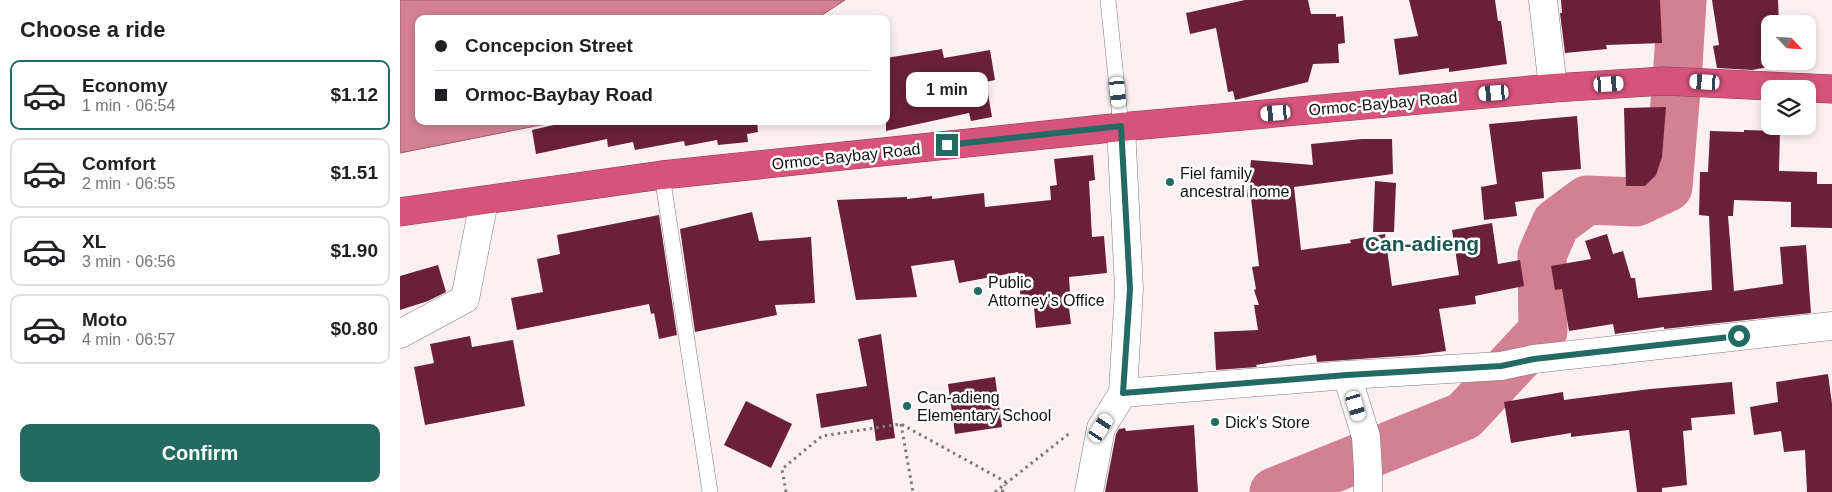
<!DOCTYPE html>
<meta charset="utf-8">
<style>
:root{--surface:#fff;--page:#f2f2f2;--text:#202124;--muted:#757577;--line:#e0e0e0;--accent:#226a62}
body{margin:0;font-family:Arial,sans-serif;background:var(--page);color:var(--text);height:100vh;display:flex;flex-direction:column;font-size:19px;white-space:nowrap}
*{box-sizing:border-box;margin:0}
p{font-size:16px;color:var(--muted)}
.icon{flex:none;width:28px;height:28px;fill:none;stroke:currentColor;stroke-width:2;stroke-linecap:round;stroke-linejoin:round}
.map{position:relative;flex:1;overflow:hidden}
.drawer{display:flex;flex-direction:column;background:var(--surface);width:400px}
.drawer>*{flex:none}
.banner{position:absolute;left:15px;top:15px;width:475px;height:110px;border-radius:10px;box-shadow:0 2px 8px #0003;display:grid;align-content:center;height:110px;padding:0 20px;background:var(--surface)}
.needle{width:32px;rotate:115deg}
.fabs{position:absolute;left:1361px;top:15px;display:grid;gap:10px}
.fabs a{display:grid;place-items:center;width:55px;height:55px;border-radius:10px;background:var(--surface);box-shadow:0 2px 8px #0003;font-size:25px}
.end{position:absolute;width:22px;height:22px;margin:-11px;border:6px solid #226a62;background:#fff;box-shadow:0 0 0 2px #fff}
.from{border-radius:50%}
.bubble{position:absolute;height:35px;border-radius:10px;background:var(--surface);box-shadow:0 2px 8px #0003;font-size:16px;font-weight:700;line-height:35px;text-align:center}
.car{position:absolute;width:15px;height:30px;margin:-15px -8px;border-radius:6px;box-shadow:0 0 4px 1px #0007;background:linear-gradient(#fff 24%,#345 0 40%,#fff 0 76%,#345 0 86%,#fff 0)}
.banner b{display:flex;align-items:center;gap:18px;height:48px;font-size:19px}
.banner b+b{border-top:1px solid var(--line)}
.banner i{width:12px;height:12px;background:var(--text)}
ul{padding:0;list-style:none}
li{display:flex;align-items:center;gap:15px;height:70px;margin:0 10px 8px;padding:0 10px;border:2px solid var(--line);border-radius:10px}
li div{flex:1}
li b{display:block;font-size:19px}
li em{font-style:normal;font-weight:700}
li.active{border-color:var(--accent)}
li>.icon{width:45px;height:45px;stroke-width:1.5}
h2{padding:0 20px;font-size:22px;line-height:60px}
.button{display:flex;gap:10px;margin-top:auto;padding:10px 20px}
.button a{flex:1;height:58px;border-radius:10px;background:var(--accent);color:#fff;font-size:20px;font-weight:700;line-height:58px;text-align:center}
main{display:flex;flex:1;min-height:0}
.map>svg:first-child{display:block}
</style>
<main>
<section class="drawer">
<h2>Choose a ride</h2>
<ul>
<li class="active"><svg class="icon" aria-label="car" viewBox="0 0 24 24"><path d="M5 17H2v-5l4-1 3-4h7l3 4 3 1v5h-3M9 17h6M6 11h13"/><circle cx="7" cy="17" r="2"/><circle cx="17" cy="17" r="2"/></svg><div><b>Economy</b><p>1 min · 06:54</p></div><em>$1.12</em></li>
<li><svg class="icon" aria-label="car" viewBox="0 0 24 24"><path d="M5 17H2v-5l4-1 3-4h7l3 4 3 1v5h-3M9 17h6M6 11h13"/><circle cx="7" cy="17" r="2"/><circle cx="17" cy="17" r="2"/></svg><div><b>Comfort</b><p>2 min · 06:55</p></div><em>$1.51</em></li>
<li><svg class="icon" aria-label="car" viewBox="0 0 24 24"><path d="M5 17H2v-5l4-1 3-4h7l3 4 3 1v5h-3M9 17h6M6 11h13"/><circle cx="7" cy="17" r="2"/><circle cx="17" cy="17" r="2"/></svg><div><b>XL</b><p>3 min · 06:56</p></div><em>$1.90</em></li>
<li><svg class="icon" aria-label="car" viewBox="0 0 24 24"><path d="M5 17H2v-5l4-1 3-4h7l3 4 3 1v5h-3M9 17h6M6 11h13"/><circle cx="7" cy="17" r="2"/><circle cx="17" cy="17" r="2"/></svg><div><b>Moto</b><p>4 min · 06:57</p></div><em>$0.80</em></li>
</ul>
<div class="button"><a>Confirm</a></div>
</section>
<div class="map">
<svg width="1432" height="492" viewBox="0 0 1432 492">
<rect width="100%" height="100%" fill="#faf0f2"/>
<polygon fill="#d38095" stroke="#995e6d" points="0,0 445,0 416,19 19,19 19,121 161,121 0,153"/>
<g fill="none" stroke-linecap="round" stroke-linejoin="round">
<polyline stroke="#d38095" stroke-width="49" points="874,492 1064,416 1143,331 1142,255 1156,223 1187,200 1236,202 1268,187 1278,66 1282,0"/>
</g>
<g fill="#692038">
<polygon points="845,0 908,0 911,14 936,14 936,17 943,16 945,43 938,44 939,63 913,64 908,82 835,100 833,91 828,92 816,28 790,34 786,13"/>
<polygon points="1009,0 1095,0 1098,21 1101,21 1107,64 1049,72 1049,68 999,75 994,39 1018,36"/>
<polygon points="1161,0 1260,0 1262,43 1206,45 1207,49 1165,53 1160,13 1162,13"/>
<polygon points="1312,0 1378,0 1379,24 1370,24 1370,61 1380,61 1380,65 1352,70 1317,68 1313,46 1319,45"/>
<polygon points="542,49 544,58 590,50 595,80 586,82 592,117 571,121 569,113 486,131 486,58"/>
<polygon points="1266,107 1262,157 1256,175 1245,186 1226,186 1224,108"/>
<polygon points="1177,116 1181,169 1142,172 1144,198 1115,202 1117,216 1084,220 1081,187 1097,184 1089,124"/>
<polygon points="171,121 357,121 358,132 347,134 348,142 318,145 317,140 285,146 284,141 235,150 233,142 208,147 207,139 136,154 132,130"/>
<polygon points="1344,130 1380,131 1379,171 1417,172 1417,184 1432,184 1432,228 1391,227 1391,202 1334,200 1333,216 1328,216 1334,291 1383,284 1380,247 1406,245 1411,313 1264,329 1264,327 1215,334 1213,324 1169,331 1162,289 1155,290 1151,266 1191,259 1185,241 1207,234 1213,254 1223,251 1231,278 1235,278 1238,298 1312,290 1309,216 1299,215 1300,172 1308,172 1310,131 1344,132"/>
<polygon points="962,139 992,139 993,174 894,187 901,250 951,243 950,240 985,234 992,286 1059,275 1052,230 1092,223 1098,264 1120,260 1124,286 1075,296 1076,304 1039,309 1046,351 1016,355 917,362 916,355 856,365 857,367 816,370 814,332 858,330 854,305 859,305 854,290 856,289 852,267 859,266 851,198 847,197 851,160 913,165 911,144"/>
<polygon points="693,155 695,180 689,181 692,237 704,236 707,273 669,277 670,293 667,293 671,324 636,328 633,298 621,300 618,272 559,283 554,260 511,266 517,297 456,300 437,200 507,197 507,199 532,196 532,199 584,193 585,207 651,200 650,186 657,185 654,159"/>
<polygon points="975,181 996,183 994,232 973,232"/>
<polygon points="352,212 359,241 411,237 415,303 375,305 377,315 295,332 280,229"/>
<polygon points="259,215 277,335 259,339 254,313 251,314 249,304 117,330 111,298 143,292 137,259 160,254 157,235"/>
<polygon points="38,265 46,292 28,301 0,310 0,276"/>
<polygon points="481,334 495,438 476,441 473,419 421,428 416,394 467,386 458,339"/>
<polygon points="70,336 72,347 113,340 125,406 25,425 14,367 34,363 30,344"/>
<polygon points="1428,374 1432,404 1432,492 1407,492 1405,450 1384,452 1381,431 1354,435 1350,407 1378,402 1376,382"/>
<polygon points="595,377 602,427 555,434 548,384"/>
<polygon points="1332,382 1335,414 1291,418 1292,430 1283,431 1287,485 1262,488 1262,492 1237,492 1229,430 1171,437 1171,433 1111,443 1104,402 1163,392 1164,400 1250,389"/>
<polygon points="346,401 392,424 371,468 324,445"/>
<polygon points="794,425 798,492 705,492 716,434 719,429 725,428 726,431"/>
</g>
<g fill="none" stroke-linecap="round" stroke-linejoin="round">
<defs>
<g id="lane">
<polyline points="708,0 721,127"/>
<polyline points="262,175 310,492"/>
</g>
<g id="street">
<polyline points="1143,0 1153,88"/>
<polyline points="0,334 65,299 84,201"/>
<polyline points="947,375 966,437 968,471 968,492"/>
<polyline points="723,393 947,375 1101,366 1134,359 1432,326"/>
</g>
<polyline id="secondary" points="689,492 701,428 723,393 729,289 721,127"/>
<polyline id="highway" points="0,212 262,175 721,127 1153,88 1264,81 1432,89"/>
</defs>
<use href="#lane" stroke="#847b7c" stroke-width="16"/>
<use href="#street" stroke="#847b7c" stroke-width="29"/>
<use href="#secondary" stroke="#847b7c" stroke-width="29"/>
<use href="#highway" stroke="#913b56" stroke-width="29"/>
<g stroke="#80797a" stroke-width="3" stroke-dasharray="2.5 4" stroke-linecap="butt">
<polyline points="501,424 513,492"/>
<polyline points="386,492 382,469 422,436 501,424 606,482"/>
<polyline points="595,492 671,432"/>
<polyline points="602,492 605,485"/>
</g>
<use href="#lane" stroke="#fff" stroke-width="15"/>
<use href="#street" stroke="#fff" stroke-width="28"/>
<use href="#secondary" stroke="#fff" stroke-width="28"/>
<use href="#highway" stroke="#d6537c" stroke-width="28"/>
</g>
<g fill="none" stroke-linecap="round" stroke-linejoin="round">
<polyline stroke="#226a62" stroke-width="6" points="547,145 721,126 730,289 723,393 947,375 1101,366 1134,359 1339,336"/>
</g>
<g fill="#226a62" stroke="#fff" stroke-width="2">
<circle cx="770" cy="182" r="5"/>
<circle cx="578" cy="291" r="5"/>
<circle cx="507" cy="406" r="5"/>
<circle cx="815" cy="422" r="5"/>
</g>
<g text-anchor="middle" stroke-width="5" stroke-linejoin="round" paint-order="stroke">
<g font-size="16" fill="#120f0f" stroke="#fff">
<text transform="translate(983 103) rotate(-5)" y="6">Ormoc-Baybay Road</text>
<text transform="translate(446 156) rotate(-6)" y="6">Ormoc-Baybay Road</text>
</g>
<g font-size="16" fill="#120f0f" stroke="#fff" text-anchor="start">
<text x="780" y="179">Fiel family<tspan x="780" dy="18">ancestral home</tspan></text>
<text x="588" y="288">Public<tspan x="588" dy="18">Attorney's Office</tspan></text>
<text x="517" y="403">Can-adieng<tspan x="517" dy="18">Elementary School</tspan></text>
<text x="825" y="428">Dick's Store</text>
</g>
<g font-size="21" font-weight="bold" fill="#1e5750" stroke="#fff">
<text x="1022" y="251">Can-adieng</text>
</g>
</g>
</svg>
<div class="fabs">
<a><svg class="needle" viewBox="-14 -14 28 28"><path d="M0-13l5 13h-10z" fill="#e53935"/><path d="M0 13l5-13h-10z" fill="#757577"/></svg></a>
<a><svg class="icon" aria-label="layers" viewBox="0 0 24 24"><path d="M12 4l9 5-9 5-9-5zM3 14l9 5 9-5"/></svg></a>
</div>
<i class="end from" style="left:1339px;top:336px"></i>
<i class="end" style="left:547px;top:145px"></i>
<div class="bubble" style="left:506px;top:72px;width:82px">1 min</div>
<i class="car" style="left:1305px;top:82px;rotate:273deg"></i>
<i class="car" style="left:1209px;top:84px;rotate:87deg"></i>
<i class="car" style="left:718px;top:92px;rotate:174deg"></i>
<i class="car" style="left:1094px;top:93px;rotate:265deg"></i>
<i class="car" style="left:876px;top:113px;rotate:265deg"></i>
<i class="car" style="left:956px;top:406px;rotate:163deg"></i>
<i class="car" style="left:701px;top:428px;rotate:33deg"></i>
<div class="banner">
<b><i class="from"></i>Concepcion Street</b>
<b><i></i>Ormoc-Baybay Road</b>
</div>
</div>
</main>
